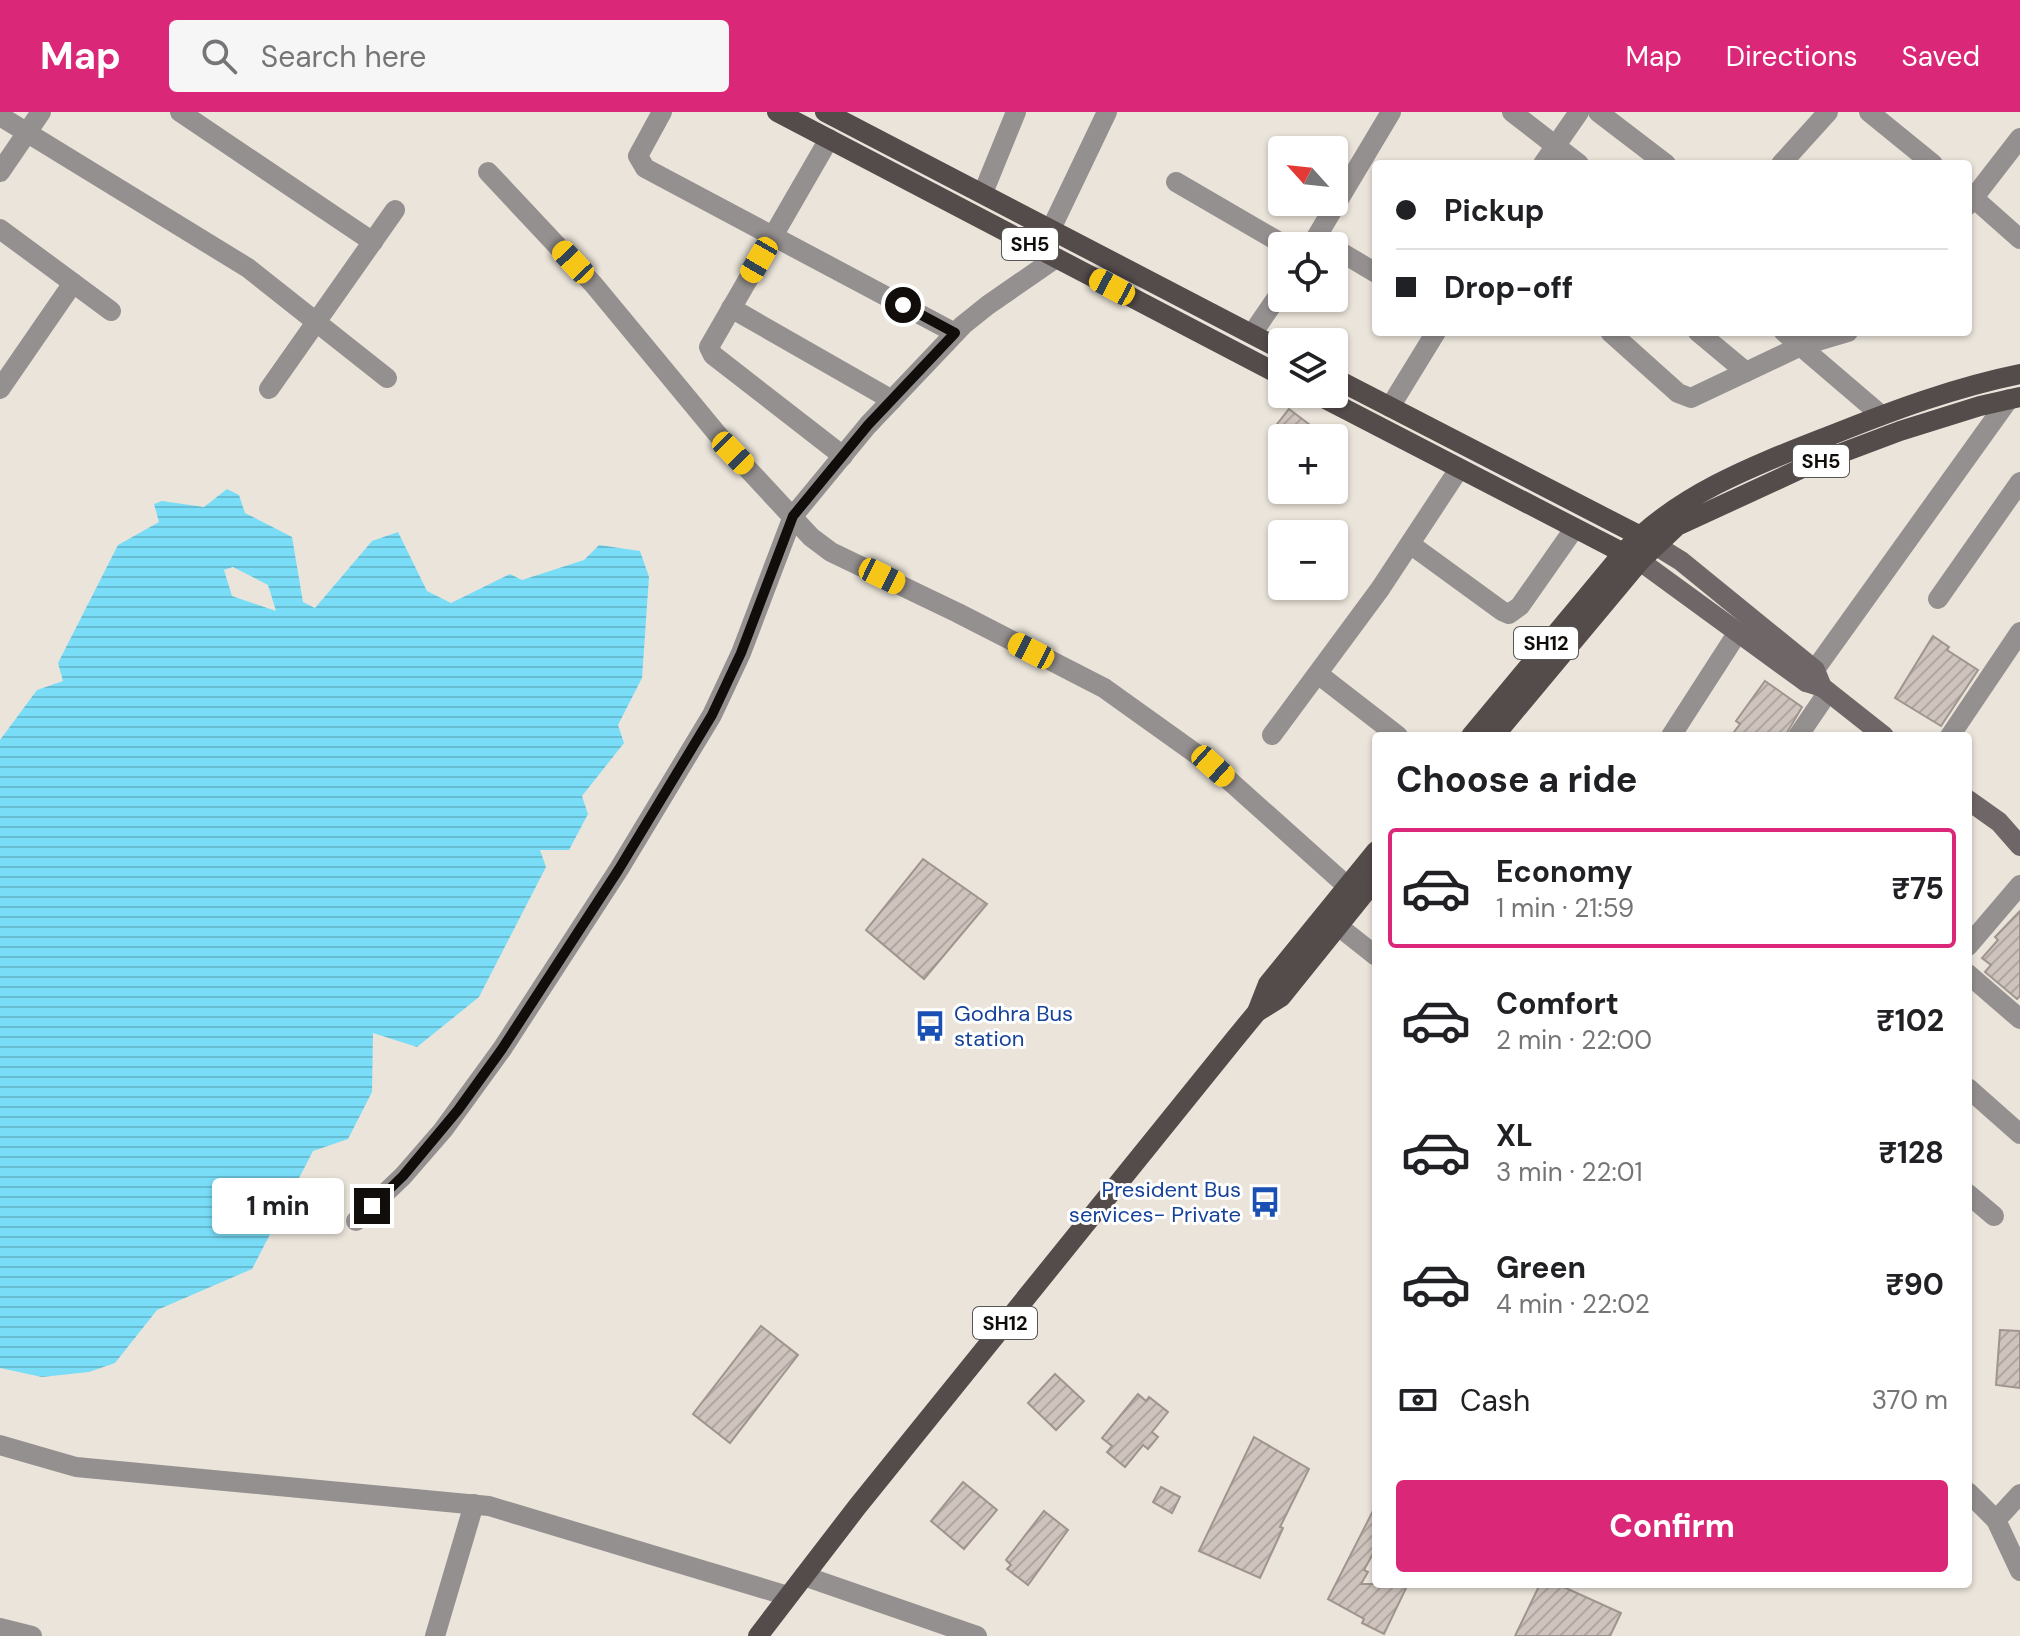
<!DOCTYPE html>
<meta charset="utf-8">
<style>
:root{--surface:#fff;--page:#f6f6f6;--text:#202124;--muted:#757577;--line:#e0e0e0;--accent:#db2777}
body{margin:0;font-family:"DM Sans",sans-serif;background:var(--page);color:var(--text);height:100vh;display:flex;flex-direction:column;font-size:30px;white-space:nowrap}
*{box-sizing:border-box;margin:0}
p{font-size:26px;color:var(--muted)}
.icon{flex:none;width:44px;height:44px;fill:none;stroke:currentColor;stroke-width:2;stroke-linecap:round;stroke-linejoin:round}
.map{position:relative;flex:1;overflow:hidden}
.details{position:absolute;left:1372px;top:620px;width:600px;height:856px;display:flex;flex-direction:column;background:var(--surface);border-radius:8px;box-shadow:0 2px 6px #0004}
.details>*{flex:none}
.hud{position:absolute;left:1372px;top:48px;width:600px;height:176px;border-radius:8px;box-shadow:0 2px 6px #0004;display:grid;align-content:center;height:176px;padding:0 24px;background:var(--surface)}
.needle{width:52px;rotate:297deg}
.controls{position:absolute;left:1268px;top:24px;display:grid;gap:16px}
.controls a{display:grid;place-items:center;width:80px;height:80px;border-radius:8px;background:var(--surface);box-shadow:0 2px 6px #0004;font-size:40px}
.end{position:absolute;width:36px;height:36px;margin:-18px;border:10px solid #100d0a;background:#fff;box-shadow:0 0 0 4px #fff}
.from{border-radius:50%}
.bubble{position:absolute;height:56px;border-radius:8px;background:var(--surface);box-shadow:0 2px 6px #0004;font-size:26px;font-weight:700;line-height:56px;text-align:center}
.car{position:absolute;width:24px;height:48px;margin:-24px -12px;border-radius:10px;box-shadow:0 0 6px 2px #0007;background:linear-gradient(#f5c518 24%,#345 0 40%,#f5c518 0 76%,#345 0 86%,#f5c518 0)}
.hud b{display:flex;align-items:center;gap:28px;height:76px;font-size:30px}
.hud b+b{border-top:2px solid var(--line)}
.hud i{width:20px;height:20px;background:var(--text)}
ul{padding:0;list-style:none}
li{display:flex;align-items:center;gap:24px;height:120px;margin:0 16px 12px;padding:0 8px;border:4px solid transparent;border-radius:8px}
li div{flex:1}
li b{display:block;font-size:30px}
li em{font-style:normal;font-weight:700}
li.active{border-color:var(--accent)}
li>.icon{width:72px;height:72px;stroke-width:1.5}
h2{padding:0 24px;font-size:36px;line-height:96px}
.pay{display:flex;align-items:center;gap:20px;height:88px;padding:0 24px;font-size:30px}
.pay p{margin-inline-start:auto}
.button{display:flex;gap:16px;margin-top:auto;padding:16px 24px}
.button a{flex:1;height:92px;border-radius:8px;background:var(--accent);color:#fff;font-size:32px;font-weight:700;line-height:92px;text-align:center}
header{display:flex;align-items:center;gap:48px;box-sizing:border-box;height:112px;padding:0 40px;background:var(--accent);color:#fff}
header strong{font-size:38px}
nav{display:flex;gap:44px;margin-inline-start:auto;font-size:28px}
.search{width:560px;height:72px;background:var(--page);display:flex;align-items:center;gap:20px;box-sizing:border-box;padding:0 28px;border-radius:8px;color:var(--muted);font-size:30px}
.map>svg:first-child{display:block}
</style>
<header>
<strong>Map</strong>
<div class="search"><svg class="icon" aria-label="search" viewBox="0 0 24 24"><circle cx="10" cy="10" r="6"/><path d="M15 15l6 6"/></svg>Search here</div>
<nav><a>Map</a><a>Directions</a><a>Saved</a></nav>
</header>
<div class="map">
<svg width="2020" height="1524" viewBox="0 0 2020 1524">
<defs>
<pattern id="water-rules" width="6" height="5" patternUnits="userSpaceOnUse" patternTransform="scale(2)"><rect width="6" height="5" fill="#79ddf7"/><path d="M0 2.5h6" fill="none" stroke="#68bcd2"/></pattern>
<pattern id="building-hatch" width="6" height="6" patternUnits="userSpaceOnUse" patternTransform="scale(2)"><rect width="6" height="6" fill="#cec3bd"/><path d="M-1 1l2-2M0 6l6-6M5 7l2-2" fill="none" stroke="#b0a6a1"/></pattern>
</defs>
<rect width="100%" height="100%" fill="#eae4da"/>
<path fill="url(#water-rules)" fill-rule="evenodd" d="M 227,377 L 239,383 L 245,401 L 292,425 L 303,490 L 315,496 L 372,429 L 398,420 L 427,479 L 451,491 L 510,462 L 522,468 L 584,448 L 599,433 L 640,439 L 649,465 L 642,566 L 618,613 L 624,631 L 582,684 L 588,702 L 569,738 L 540,738 L 546,755 L 479,885 L 417,935 L 373,921 L 372,980 L 348,1027 L 313,1039 L 252,1157 L 157,1198 L 115,1251 L 89,1260 L 42,1265 L 0,1256 L 0,628 L 37,578 L 63,569 L 58,551 L 118,433 L 159,410 L 154,392 L 162,389 L 204,395 ZM 233,455 L 268,473 L 276,499 L 232,484 L 224,458 Z"/>
<g fill="url(#building-hatch)" stroke="#9f958e" stroke-width="2">
<polygon points="1289,297 1314,316 1307,326 1287,326 1274,316"/>
<polygon points="1933,524 1949,535 1947,538 1978,558 1941,614 1895,586"/>
<polygon points="1765,569 1802,595 1785,624 1731,624 1740,612 1736,609"/>
<polygon points="923,747 987,792 924,867 866,818"/>
<polygon points="2020,799 2020,884 2017,887 1985,860 1991,853 1982,846 1998,828 1995,825"/>
<polygon points="761,1214 798,1243 730,1331 693,1302"/>
<polygon points="2000,1218 2020,1219 2020,1276 1996,1273"/>
<polygon points="1055,1262 1084,1289 1056,1318 1028,1291"/>
<polygon points="1138,1282 1146,1289 1149,1285 1168,1300 1152,1320 1158,1325 1148,1337 1143,1333 1125,1355 1107,1340 1112,1334 1102,1326"/>
<polygon points="1254,1325 1309,1357 1280,1415 1283,1416 1260,1466 1199,1439"/>
<polygon points="963,1370 997,1398 964,1437 931,1409"/>
<polygon points="1161,1375 1180,1385 1172,1401 1153,1390"/>
<polygon points="1376,1393 1376,1436 1364,1458 1368,1460 1361,1472 1408,1472 1384,1522 1362,1511 1364,1507 1328,1487"/>
<polygon points="1044,1399 1068,1418 1028,1473 1007,1457 1011,1453 1006,1448"/>
<polygon points="1540,1472 1557,1472 1621,1501 1610,1524 1515,1524"/>
</g>
<g fill="none" stroke-linecap="round" stroke-linejoin="round">
<g stroke="#959090" stroke-width="20">
<polyline points="180,0 373,130"/>
<polyline points="662,0 638,44 645,56 955,221"/>
<polyline points="1512,0 1579,52"/>
<polyline points="1598,0 1666,52"/>
<polyline points="1869,0 1933,52"/>
<polyline points="0,4 248,156 387,266"/>
<polyline points="829,27 709,235 713,243 843,344"/>
<polyline points="1543,52 1579,0"/>
<polyline points="1781,52 1828,0"/>
<polyline points="0,60 41,0"/>
<polyline points="488,60 594,173 733,341 811,425 831,440 958,501 1104,576 1213,654 1347,774"/>
<polyline points="1176,70 1286,134"/>
<polyline points="983,81 1016,0"/>
<polyline points="1968,81 2020,127"/>
<polyline points="1968,93 2020,26"/>
<polyline points="0,117 111,199"/>
<polyline points="1051,117 1107,0"/>
<polyline points="1311,134 1391,0"/>
<polyline points="1339,139 1376,161"/>
<polyline points="731,196 892,288"/>
<polyline points="1610,220 1678,281 1691,286 1801,234 1848,220"/>
<polyline points="1698,220 1746,260"/>
<polyline points="1784,220 1881,303"/>
<polyline points="1252,222 1282,178"/>
<polyline points="0,277 73,171"/>
<polyline points="269,277 395,98"/>
<polyline points="1390,295 1436,220"/>
<polyline points="1410,432 1502,499 1509,502 1520,494 1574,417"/>
<polyline points="1938,487 2020,370"/>
<polyline points="1318,562 1398,624"/>
<polyline points="1806,570 2009,287"/>
<polyline points="1272,623 1380,477 1459,357"/>
<polyline points="1671,624 1738,520"/>
<polyline points="1798,624 1828,580"/>
<polyline points="1950,624 2020,520"/>
<polyline points="1338,814 1376,844"/>
<polyline points="1968,834 2020,773"/>
<polyline points="1968,862 2020,907"/>
<polyline points="1968,976 2020,1022"/>
<polyline points="1968,1082 1994,1104"/>
<polyline points="356,1109 403,1064 443,1018 502,937 619,757 712,603 741,541 793,404 868,313 963,213 988,193 1056,146"/>
<polyline points="0,1333 76,1355 489,1394 788,1484"/>
<polyline points="1968,1380 1996,1408 2020,1459"/>
<polyline points="1996,1408 2020,1382"/>
<polyline points="0,1516 32,1524"/>
<polyline points="435,1524 474,1392"/>
</g>
<polyline stroke="#959090" stroke-width="20" points="804,1464 977,1524"/>
<g stroke="#6f6767" stroke-width="20">
<polyline points="1655,433 1681,449 1815,558 1822,575"/>
<polyline points="1640,449 1806,570 1822,575 1884,624"/>
<polyline points="1968,688 1999,710 2020,734"/>
</g>
<g stroke="#544b4b" stroke-width="20">
<polyline points="777,0 1282,264"/>
<polyline points="825,0 1282,238"/>
<polyline points="1334,266 1650,429"/>
<polyline points="1316,282 1633,446"/>
<path d="M 1471,624 L 1623,441 C 1678,381 1760,351 1834,322 C 1894,298 1956,275 2020,262"/>
<polyline points="1494,624 1640,449 1677,414 1807,354 1900,319 1980,294 2020,285"/>
<polyline points="1257,900 1268,872 1376,739"/>
<polyline points="758,1524 857,1395 1234,928 1257,900 1281,885 1376,767"/>
</g>
</g>
<g fill="none" stroke-linecap="round" stroke-linejoin="round">
<polyline stroke="#100d0a" stroke-width="10" points="372,1094 403,1064 458,998 502,937 619,757 712,603 741,541 793,404 868,313 955,221 903,193"/>
</g>
<defs>
<symbol id="bus-bare" viewBox="-9 -9 18 18"><path d="M-5-6H5V4H4V6H2V4H-2V6H-4V4H-5ZM-3.5-4V0h7V-4ZM-3.5 1.2v1.5H-2V1.2ZM2 1.2v1.5H3.5V1.2Z" fill="#1a4fb4" stroke="#fff" stroke-width="2.5" paint-order="stroke"/></symbol>
</defs>
<g fill-rule="evenodd">
<use href="#bus-bare" x="908" y="892" width="44" height="44"/>
<use href="#bus-bare" x="1243" y="1068" width="44" height="44"/>
</g>
<g text-anchor="middle" stroke-width="6" stroke-linejoin="round" paint-order="stroke">
<g fill="#fff" stroke="#585654" stroke-width="2">
<rect x="1002" y="116" width="56" height="32" rx="6"/>
<rect x="1793" y="333" width="56" height="32" rx="6"/>
<rect x="1514" y="515" width="64" height="32" rx="6"/>
<rect x="973" y="1195" width="64" height="32" rx="6"/>
</g>
<g font-size="20" font-weight="bold" fill="#100d0a">
<text x="1030" y="139">SH5</text>
<text x="1821" y="356">SH5</text>
<text x="1546" y="538">SH12</text>
<text x="1005" y="1218">SH12</text>
</g>
<g font-size="22" fill="#164399" stroke="#fff" text-anchor="start">
<text x="954" y="909">Godhra Bus<tspan x="954" dy="25">station</tspan></text>
<text x="1241" y="1085" text-anchor="end">President Bus<tspan x="1241" dy="25">services- Private</tspan></text>
</g>
</g>
</svg>
<div class="controls">
<a><svg class="needle" viewBox="-14 -14 28 28"><path d="M0-13l5 13h-10z" fill="#e53935"/><path d="M0 13l5-13h-10z" fill="#757577"/></svg></a>
<a><svg class="icon" aria-label="locate" viewBox="0 0 24 24"><circle cx="12" cy="12" r="6"/><path d="M12 2v4M12 18v4M2 12h4M18 12h4"/></svg></a>
<a><svg class="icon" aria-label="layers" viewBox="0 0 24 24"><path d="M12 4l9 5-9 5-9-5zM3 14l9 5 9-5"/></svg></a>
<a>+</a>
<a>−</a>
</div>
<i class="end from" style="left:903px;top:193px"></i>
<i class="end" style="left:372px;top:1094px"></i>
<div class="bubble" style="left:212px;top:1066px;width:132px">1 min</div>
<i class="car" style="left:759px;top:148px;rotate:210deg"></i>
<i class="car" style="left:573px;top:150px;rotate:317deg"></i>
<i class="car" style="left:1112px;top:175px;rotate:298deg"></i>
<i class="car" style="left:733px;top:341px;rotate:136deg"></i>
<i class="car" style="left:882px;top:464px;rotate:116deg"></i>
<i class="car" style="left:1031px;top:539px;rotate:297deg"></i>
<i class="car" style="left:1213px;top:654px;rotate:132deg"></i>
<div class="hud">
<b><i class="from"></i>Pickup</b>
<b><i></i>Drop-off</b>
</div>
<section class="details">
<h2>Choose a ride</h2>
<ul>
<li class="active"><svg class="icon" aria-label="car" viewBox="0 0 24 24"><path d="M5 17H2v-5l4-1 3-4h7l3 4 3 1v5h-3M9 17h6M6 11h13"/><circle cx="7" cy="17" r="2"/><circle cx="17" cy="17" r="2"/></svg><div><b>Economy</b><p>1 min · 21:59</p></div><em>₹75</em></li>
<li><svg class="icon" aria-label="car" viewBox="0 0 24 24"><path d="M5 17H2v-5l4-1 3-4h7l3 4 3 1v5h-3M9 17h6M6 11h13"/><circle cx="7" cy="17" r="2"/><circle cx="17" cy="17" r="2"/></svg><div><b>Comfort</b><p>2 min · 22:00</p></div><em>₹102</em></li>
<li><svg class="icon" aria-label="car" viewBox="0 0 24 24"><path d="M5 17H2v-5l4-1 3-4h7l3 4 3 1v5h-3M9 17h6M6 11h13"/><circle cx="7" cy="17" r="2"/><circle cx="17" cy="17" r="2"/></svg><div><b>XL</b><p>3 min · 22:01</p></div><em>₹128</em></li>
<li><svg class="icon" aria-label="car" viewBox="0 0 24 24"><path d="M5 17H2v-5l4-1 3-4h7l3 4 3 1v5h-3M9 17h6M6 11h13"/><circle cx="7" cy="17" r="2"/><circle cx="17" cy="17" r="2"/></svg><div><b>Green</b><p>4 min · 22:02</p></div><em>₹90</em></li>
</ul>
<div class="pay"><svg class="icon" aria-label="cash" viewBox="0 0 24 24"><path d="M3 7h18v10H3z"/><circle cx="12" cy="12" r="2"/></svg>Cash<p>370 m</p></div>
<div class="button"><a>Confirm</a></div>
</section>
</div>
